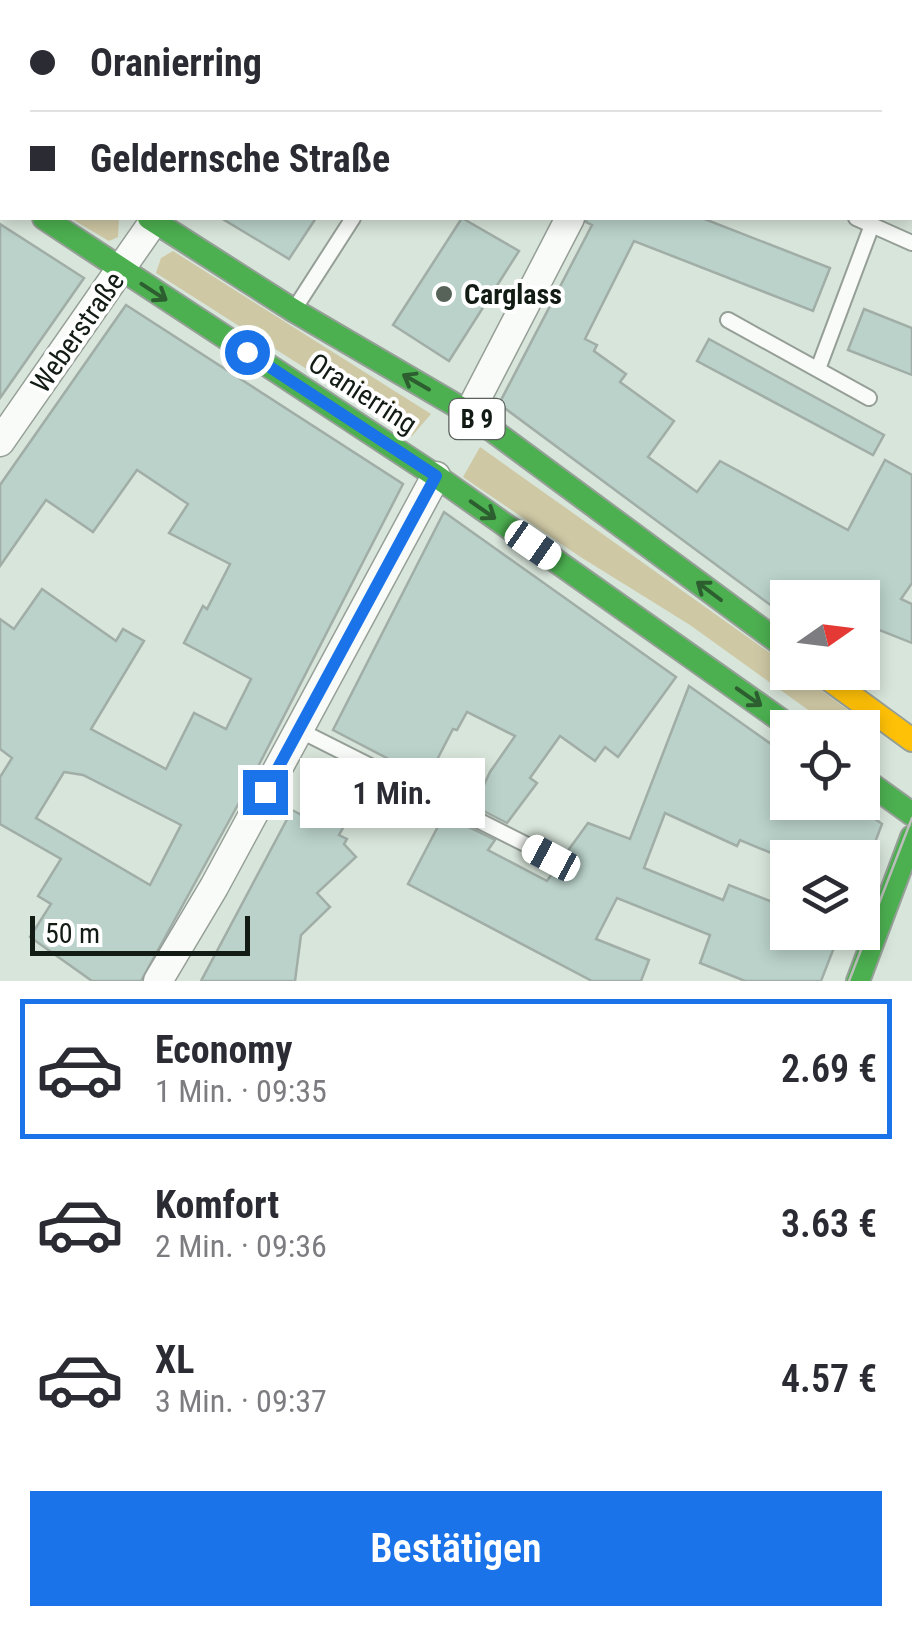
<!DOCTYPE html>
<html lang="de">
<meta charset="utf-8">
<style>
:root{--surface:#fff;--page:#f7f7f7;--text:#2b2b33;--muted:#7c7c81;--line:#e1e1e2;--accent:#1a73e8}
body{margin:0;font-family:"Roboto Condensed",sans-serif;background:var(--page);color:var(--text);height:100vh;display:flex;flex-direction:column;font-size:38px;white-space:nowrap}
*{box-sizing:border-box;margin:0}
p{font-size:32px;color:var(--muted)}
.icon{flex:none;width:55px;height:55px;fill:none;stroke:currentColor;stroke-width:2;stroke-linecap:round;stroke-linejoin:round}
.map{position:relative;height:981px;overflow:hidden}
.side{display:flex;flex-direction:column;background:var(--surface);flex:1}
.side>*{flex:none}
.top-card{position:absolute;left:0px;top:0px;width:912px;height:220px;box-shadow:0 5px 15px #0003;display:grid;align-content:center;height:220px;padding:0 30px;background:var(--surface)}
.needle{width:65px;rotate:76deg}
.tools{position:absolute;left:770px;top:580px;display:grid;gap:20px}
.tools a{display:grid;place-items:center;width:110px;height:110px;border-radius:0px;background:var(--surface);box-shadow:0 5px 15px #0003;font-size:50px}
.scale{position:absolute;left:30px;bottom:25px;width:220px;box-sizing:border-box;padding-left:10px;border:5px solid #121b14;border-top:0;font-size:28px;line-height:35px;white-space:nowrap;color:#121b14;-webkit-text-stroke:8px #fff;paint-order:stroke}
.end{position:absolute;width:45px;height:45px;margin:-22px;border:12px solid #1a73e8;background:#fff;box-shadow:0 0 0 5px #fff}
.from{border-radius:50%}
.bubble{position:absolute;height:70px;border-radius:0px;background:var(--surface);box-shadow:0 5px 15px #0003;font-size:32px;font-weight:600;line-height:70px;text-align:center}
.car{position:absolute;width:30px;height:60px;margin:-30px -15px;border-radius:12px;box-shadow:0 0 8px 2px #0007;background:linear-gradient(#fff 24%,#345 0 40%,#fff 0 76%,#345 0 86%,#fff 0)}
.top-card b{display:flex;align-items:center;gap:35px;height:95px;font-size:38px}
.top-card b+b{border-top:2px solid var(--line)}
.top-card i{width:25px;height:25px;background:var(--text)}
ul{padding:18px 0 0;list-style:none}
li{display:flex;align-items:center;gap:30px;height:140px;margin:0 20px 15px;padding:0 10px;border:5px solid transparent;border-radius:0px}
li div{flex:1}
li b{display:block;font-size:38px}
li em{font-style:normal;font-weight:600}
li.current{border-color:var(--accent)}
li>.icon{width:90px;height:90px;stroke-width:1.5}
.action{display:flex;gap:20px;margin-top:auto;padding:20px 30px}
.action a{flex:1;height:115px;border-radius:0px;background:var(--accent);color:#fff;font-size:40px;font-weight:600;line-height:115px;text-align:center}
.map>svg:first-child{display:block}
</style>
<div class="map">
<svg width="912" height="981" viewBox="0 0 912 981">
<rect width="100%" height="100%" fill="#d8e5da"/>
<g fill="#cfc8a5">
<polygon points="70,218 119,218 118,237 109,241"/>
<polygon points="173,251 431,414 412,436 156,273 161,258"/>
<polygon points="480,447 787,665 788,672 798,673 879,733 875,744 863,746 862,728 832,727 690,625 579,556 463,477"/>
</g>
<g fill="#bad2ca" stroke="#a1ada7" stroke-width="2.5" fill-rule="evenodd">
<polygon points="221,218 316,218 289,259"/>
<polygon points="462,218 519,251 449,361 393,325"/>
<polygon points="587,218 702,218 830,268 813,311 634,241 585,339 597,345 594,351 626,374 620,382 674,421 648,457 697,492 720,461 848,530 885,460 912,475 912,583 901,599 912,604 912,643 879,630 864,620 876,598 788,598 788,618 499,404 592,225 586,222"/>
<polygon points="0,224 84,278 0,398"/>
<path d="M 126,305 L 403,484 L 246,790 L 141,981 L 92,981 L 30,937 L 51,904 L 38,896 L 61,859 L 0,824 L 0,777 L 12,758 L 0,749 L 0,619 L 14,629 L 42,589 L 116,641 L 123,629 L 144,641 L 91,729 L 166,769 L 194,713 L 226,729 L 251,679 L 184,643 L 203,606 L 207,609 L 230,564 L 169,533 L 188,504 L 137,470 L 93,532 L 46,500 L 0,566 L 0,485 ZM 64,772 L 83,775 L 181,825 L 150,885 L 36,818 Z"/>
<polygon points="864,309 912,328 912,375 848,350"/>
<polygon points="709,339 884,435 873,455 697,361"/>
<polygon points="444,512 676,677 618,757 605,747 595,761 560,736 530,778 537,783 507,823 474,806 490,772 515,736 467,712 457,730 453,729 427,779 333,730"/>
<polygon points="689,686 788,756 788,802 852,802 882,824 869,858 783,858 740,840 737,846 665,813 644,868 723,900 729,885 788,908 788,932 840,932 821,981 745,981 700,963 710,935 617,898 596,939 649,960 641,981 592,981 408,884 444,815 495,840 488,850 547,881 561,861 563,850 567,852 588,823 630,839"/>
<polygon points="292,810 319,824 324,815 344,826 339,835 347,839 344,844 356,857 317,893 330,907 301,935 295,981 201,981"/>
</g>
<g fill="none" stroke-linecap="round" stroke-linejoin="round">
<defs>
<g id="lane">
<polyline points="442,0 447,2"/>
<polyline points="856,218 912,243"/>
<polyline points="297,305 353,218"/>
<polyline points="728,320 869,398"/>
<polyline points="818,369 872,225"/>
<polyline points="299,730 551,857"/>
</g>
<g id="street">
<polyline points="690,2 691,0"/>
<polyline points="469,413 570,218"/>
<polyline points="0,442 154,221"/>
<polyline points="158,981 214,887 436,476"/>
</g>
<g id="fast">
<polyline points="0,129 2,130"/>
<polyline points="44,218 436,476 792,728"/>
<polyline points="149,218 293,310 469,413 788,649"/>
<polyline points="862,778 912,814"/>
<polyline points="858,981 912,837"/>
</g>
<polyline id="slow" points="819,672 912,740"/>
<polyline id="jam" points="0,192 2,193"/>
</defs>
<use href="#lane" stroke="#969f97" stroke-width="18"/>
<use href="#street" stroke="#969f97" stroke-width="31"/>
<use href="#fast" stroke="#969f97" stroke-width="26"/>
<use href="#slow" stroke="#969f97" stroke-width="26"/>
<use href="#jam" stroke="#969f97" stroke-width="26"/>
<use href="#lane" stroke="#f9fbf9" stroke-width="14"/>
<use href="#street" stroke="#f9fbf9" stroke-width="28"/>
<use href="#fast" stroke="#4caf50" stroke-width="22"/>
<use href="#slow" stroke="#ffc107" stroke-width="22"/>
<use href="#jam" stroke="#c62828" stroke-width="22"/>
<polyline stroke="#bbbebb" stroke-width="2.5" points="849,981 912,818"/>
</g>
<defs><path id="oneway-shaft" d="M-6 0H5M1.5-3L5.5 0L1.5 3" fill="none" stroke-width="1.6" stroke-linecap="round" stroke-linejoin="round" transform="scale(2.5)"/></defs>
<g stroke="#2c5e2f">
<use href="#oneway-shaft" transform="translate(154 292) rotate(33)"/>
<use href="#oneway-shaft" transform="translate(416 382) rotate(-150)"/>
<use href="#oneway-shaft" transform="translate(483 510) rotate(35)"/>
<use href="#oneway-shaft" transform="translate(709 591) rotate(-143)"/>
<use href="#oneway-shaft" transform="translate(749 697) rotate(35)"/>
</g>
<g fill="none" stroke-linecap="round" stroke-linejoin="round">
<polyline stroke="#1a73e8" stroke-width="12" points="247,352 436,476 265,792"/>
</g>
<circle fill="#576259" stroke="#fff" stroke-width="4" cx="444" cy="294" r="10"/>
<g text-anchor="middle" stroke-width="8" stroke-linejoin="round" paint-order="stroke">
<rect fill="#fff" stroke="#595f5a" stroke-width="2.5" x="449.5" y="399" width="55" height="40" rx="8"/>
<g font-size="25" font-weight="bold" fill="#121b14">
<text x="477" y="428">B 9</text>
</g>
<g font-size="28" font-weight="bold" fill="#121b14" stroke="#fff" text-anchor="start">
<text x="464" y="304">Carglass</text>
</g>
<g font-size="28" fill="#121b14" stroke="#fff">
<text transform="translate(77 332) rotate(-55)" y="10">Weberstraße</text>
<text transform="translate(363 393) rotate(33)" y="10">Oranierring</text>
</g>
</g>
</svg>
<div class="tools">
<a><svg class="needle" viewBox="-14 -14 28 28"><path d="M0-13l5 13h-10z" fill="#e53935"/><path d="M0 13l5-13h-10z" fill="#7c7c81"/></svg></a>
<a><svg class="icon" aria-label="locate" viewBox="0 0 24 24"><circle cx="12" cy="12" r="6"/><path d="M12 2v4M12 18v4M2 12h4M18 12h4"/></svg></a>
<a><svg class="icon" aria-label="layers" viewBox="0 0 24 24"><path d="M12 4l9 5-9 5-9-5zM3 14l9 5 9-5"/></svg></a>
</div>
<div class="scale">50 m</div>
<i class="end from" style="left:247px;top:352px"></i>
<i class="end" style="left:265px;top:792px"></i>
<div class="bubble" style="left:300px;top:758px;width:185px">1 Min.</div>
<i class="car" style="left:533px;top:545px;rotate:125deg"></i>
<i class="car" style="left:551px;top:858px;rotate:298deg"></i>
<div class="top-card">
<b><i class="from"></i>Oranierring</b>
<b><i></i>Geldernsche Straße</b>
</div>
</div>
<section class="side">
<ul>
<li class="current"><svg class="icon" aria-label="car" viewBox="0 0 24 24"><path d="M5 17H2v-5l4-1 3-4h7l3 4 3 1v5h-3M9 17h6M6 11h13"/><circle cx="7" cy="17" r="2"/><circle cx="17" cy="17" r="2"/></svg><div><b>Economy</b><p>1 Min. · 09:35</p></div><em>2.69 €</em></li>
<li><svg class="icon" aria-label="car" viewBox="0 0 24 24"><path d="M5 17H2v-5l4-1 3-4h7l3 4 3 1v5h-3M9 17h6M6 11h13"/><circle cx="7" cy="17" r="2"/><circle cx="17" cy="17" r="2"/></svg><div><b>Komfort</b><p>2 Min. · 09:36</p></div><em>3.63 €</em></li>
<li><svg class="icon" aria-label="car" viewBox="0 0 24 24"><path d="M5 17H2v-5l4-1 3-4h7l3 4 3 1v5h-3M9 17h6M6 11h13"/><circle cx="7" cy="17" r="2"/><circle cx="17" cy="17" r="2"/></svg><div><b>XL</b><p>3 Min. · 09:37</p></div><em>4.57 €</em></li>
</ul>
<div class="action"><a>Bestätigen</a></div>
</section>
